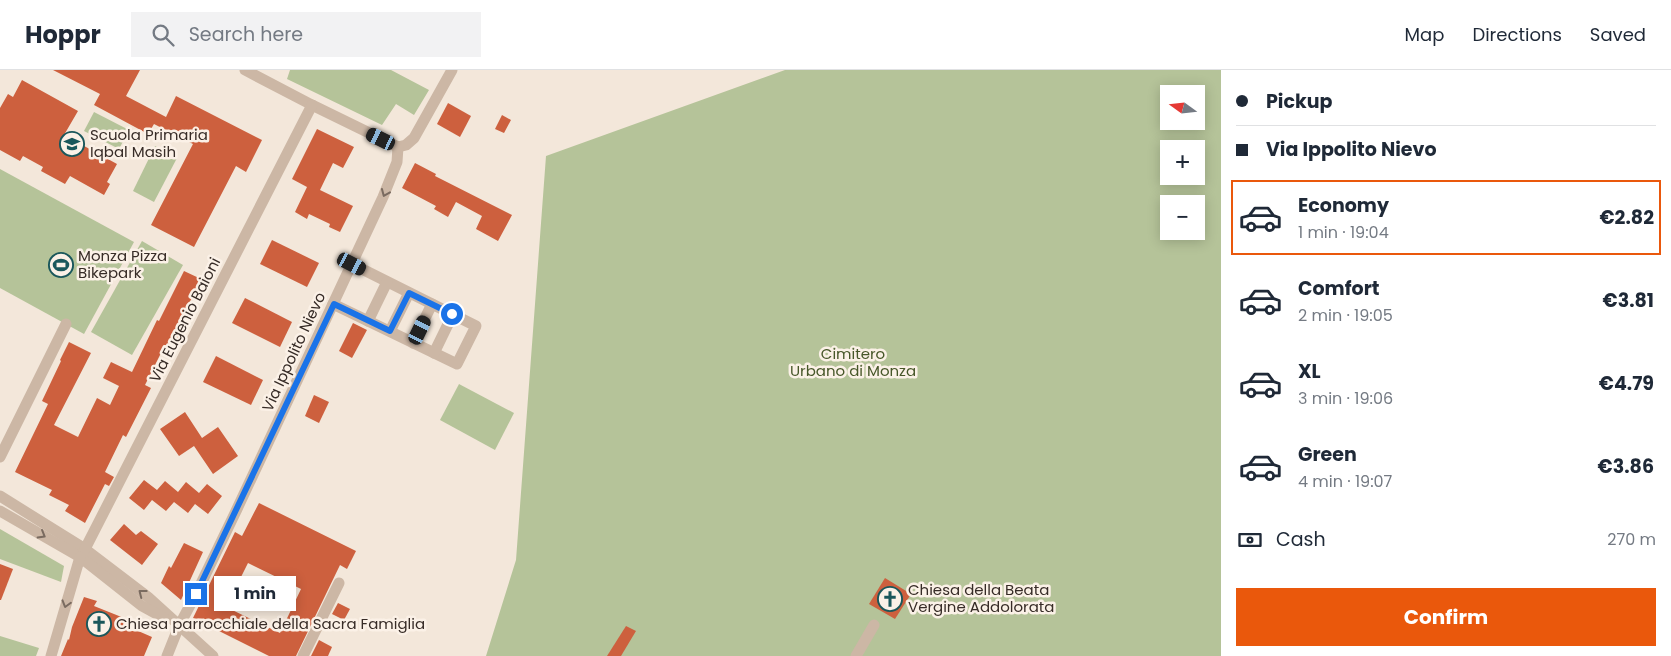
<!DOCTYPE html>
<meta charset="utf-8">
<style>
:root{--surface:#fff;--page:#f2f2f3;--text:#1f2937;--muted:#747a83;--line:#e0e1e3;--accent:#ea580c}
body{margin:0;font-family:Poppins,sans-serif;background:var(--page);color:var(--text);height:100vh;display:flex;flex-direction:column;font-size:19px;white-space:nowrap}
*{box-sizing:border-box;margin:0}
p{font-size:16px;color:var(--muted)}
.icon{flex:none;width:28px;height:28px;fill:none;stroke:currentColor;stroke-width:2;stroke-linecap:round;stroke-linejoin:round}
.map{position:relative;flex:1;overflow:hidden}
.sheet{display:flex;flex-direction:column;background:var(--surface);width:450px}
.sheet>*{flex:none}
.guide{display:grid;align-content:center;height:110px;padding:0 15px;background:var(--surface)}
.needle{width:32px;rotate:285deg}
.fabs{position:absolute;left:1160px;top:15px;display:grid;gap:10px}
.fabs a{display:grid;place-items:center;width:45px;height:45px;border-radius:0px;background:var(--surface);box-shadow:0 2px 12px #0003;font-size:25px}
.end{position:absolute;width:22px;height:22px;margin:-11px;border:6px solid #1a73e8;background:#fff;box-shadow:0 0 0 2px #fff}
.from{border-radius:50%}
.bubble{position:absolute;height:35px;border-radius:0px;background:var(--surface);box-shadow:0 2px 12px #0003;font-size:16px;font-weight:700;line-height:35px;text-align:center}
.car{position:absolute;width:15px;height:30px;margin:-15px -8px;border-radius:6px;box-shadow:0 0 4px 1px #0007;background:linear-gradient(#222 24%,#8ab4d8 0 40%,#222 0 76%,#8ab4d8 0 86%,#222 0)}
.guide b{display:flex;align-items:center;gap:18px;height:48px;font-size:19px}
.guide b+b{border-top:1px solid var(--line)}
.guide i{width:12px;height:12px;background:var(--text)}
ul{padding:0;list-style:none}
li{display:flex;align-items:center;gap:15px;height:75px;margin:0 10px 8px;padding:0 5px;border:2px solid transparent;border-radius:0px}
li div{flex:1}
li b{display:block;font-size:19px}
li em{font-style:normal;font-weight:700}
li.current{border-color:var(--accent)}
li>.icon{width:45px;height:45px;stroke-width:1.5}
.pay{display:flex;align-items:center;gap:12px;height:55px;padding:0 15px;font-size:19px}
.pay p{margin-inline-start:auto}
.button{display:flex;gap:10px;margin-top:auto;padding:10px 15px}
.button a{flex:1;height:58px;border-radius:0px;background:var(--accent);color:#fff;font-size:20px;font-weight:700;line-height:58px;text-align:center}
header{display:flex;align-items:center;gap:30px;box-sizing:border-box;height:70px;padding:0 25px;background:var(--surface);border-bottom:1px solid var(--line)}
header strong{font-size:24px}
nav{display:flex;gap:28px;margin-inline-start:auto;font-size:18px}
.search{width:350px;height:45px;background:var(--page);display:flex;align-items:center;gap:12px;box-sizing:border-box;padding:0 18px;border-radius:0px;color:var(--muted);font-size:19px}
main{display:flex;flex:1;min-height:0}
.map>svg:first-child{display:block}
</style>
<header>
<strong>Hoppr</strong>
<div class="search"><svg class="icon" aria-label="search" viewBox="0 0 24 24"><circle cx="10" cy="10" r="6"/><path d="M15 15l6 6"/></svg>Search here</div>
<nav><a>Map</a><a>Directions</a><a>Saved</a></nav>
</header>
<main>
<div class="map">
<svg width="1221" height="586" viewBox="0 0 1221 586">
<rect width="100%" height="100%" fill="#f3e7da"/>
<g fill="#b5c399" fill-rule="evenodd">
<polygon points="290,0 391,0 429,20 414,45 396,34 382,55 287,9"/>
<path d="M 785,0 L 1221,0 L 1221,586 L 486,586 L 516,490 L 546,86 ZM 1169,24 L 1196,24 L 1196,51 L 1169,51 ZM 1169,79 L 1196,79 L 1196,106 L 1169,106 ZM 1169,134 L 1196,134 L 1196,161 L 1169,161 Z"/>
<polygon points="94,42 129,60 119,79 84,61"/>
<polygon points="155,76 177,88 154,132 133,121"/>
<polygon points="0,99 134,172 84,264 0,218"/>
<polygon points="142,171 183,195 132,285 91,262"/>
<polygon points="459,314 514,343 495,380 440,350"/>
<polygon points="0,459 64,496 61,512 0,489"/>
<polygon points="0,566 39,578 36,586 0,586"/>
</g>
<g fill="#cd603e" fill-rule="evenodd">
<polygon points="53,0 140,0 126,26 166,47 176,26 262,70 246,102 236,96 194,177 151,155 193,74 154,54 148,64 94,35 100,24"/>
<polygon points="22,10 78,41 64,65 117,94 107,112 110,114 104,125 70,106 65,114 41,101 43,97 23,86 20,91 0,80 0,38 8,24 13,27"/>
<polygon points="448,33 471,46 460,67 437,54"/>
<polygon points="502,45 511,50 504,63 495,59"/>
<polygon points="317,59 354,77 343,98 333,93 320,120 353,136 340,162 329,157 330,154 309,144 307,149 295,142 307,117 292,109"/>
<polygon points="415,93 436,104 435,106 512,145 498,171 476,159 482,146 456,132 448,147 434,139 436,136 402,118"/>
<polygon points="272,170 319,193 307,217 260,194"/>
<polygon points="184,201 201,209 176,260 181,262 172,279 165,275 145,315 151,318 126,367 123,365 105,402 114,407 109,416 105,414 85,453 65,441 69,435 49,425 52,420 15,402 48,334 42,331 61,291 60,290 69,272 91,283 54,355 78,367 97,328 110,335 119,316 103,308 111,292 132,302 157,250 159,251"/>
<polygon points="245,228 292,252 280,277 232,253"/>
<polygon points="353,253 367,260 352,288 339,281"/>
<polygon points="216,286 263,310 251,335 203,312"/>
<polygon points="314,325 329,332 319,353 305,346"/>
<polygon points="185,342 202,368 218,357 238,386 213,404 194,376 179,386 160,359"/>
<polygon points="144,410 157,420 165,411 178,422 186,412 199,423 207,414 222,426 208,444 195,434 188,443 174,432 166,441 152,430 144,440 129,428"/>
<path d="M 259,433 L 356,481 L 347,499 L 340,495 L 296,586 L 269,586 L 193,548 L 235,462 L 242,466 ZM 248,493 L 301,519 L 280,563 L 226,537 Z"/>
<polygon points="124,454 136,465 141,461 158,474 142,495 110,470"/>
<polygon points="184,473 203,482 181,530 161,513 169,496 171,498"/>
<polygon points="0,494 13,499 1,530 0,530"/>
<polygon points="885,508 911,524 895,549 869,534"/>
<polygon points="84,527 97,531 94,536 124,548 129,557 152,567 144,586 61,586 68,569 69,570 72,557"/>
<polygon points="338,533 350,539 344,550 332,544"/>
<polygon points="626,556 636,561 621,586 607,586"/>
<polygon points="319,570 332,577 328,586 311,586"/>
</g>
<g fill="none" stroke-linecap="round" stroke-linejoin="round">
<g stroke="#ccb7a5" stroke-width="11">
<polyline points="245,0 312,35 398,77"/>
<polyline points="398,77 406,75 414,68 452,0"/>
<polyline points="333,234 457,294 476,256 352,194"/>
<polyline points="368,251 387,212"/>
<polyline points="390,261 409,223"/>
<polyline points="413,273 432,234"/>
<polyline points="434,283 453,244"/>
<polyline points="0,387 66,254"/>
<polyline points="0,426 85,479 148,527 213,586"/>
<polyline points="0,441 80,487 142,536 164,548"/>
<polyline points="85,479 312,35"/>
<polyline points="51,586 80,487"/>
<polyline points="167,586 179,556 196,524 237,439 383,127 397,92 398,77"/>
<polyline points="303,586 339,513"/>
<polyline points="856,586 874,555"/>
</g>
</g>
<defs><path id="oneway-chevron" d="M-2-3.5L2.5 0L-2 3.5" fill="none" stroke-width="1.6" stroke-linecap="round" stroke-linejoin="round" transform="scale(1.25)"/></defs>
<g stroke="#7a6b60">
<use href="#oneway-chevron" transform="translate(385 123) rotate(113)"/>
<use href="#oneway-chevron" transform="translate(42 465) rotate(30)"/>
<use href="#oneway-chevron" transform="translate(142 523) rotate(-142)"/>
<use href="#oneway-chevron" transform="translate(66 534) rotate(106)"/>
</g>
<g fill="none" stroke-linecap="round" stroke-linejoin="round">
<polyline stroke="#1a73e8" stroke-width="6" points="196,524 334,234 390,261 409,223 452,244"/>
</g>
<defs>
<symbol id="school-ring" viewBox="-11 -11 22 22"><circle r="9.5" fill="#fbf1e7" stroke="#1a575b" stroke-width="1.5"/><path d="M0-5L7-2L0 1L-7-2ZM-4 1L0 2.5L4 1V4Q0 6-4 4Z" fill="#1a575b"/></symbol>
<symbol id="stadium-ring" viewBox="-11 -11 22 22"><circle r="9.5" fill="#fbf1e7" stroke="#1a575b" stroke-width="1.5"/><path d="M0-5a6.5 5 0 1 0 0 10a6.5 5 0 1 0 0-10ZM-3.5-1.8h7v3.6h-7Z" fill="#1a575b"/></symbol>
<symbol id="church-ring" viewBox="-11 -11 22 22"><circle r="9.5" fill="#fbf1e7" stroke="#1a575b" stroke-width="1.5"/><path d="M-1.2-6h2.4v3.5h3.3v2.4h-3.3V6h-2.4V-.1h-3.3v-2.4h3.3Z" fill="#1a575b"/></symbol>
</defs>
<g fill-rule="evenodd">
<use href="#school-ring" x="58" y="60" width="28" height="28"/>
<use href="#stadium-ring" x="47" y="181" width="28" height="28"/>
<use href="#church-ring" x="876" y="515" width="28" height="28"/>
<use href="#church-ring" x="85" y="540" width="28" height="28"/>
</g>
<g text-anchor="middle" stroke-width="5" stroke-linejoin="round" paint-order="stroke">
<g font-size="15" fill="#372c27" stroke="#fbf1e7" text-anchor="start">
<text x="90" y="70">Scuola Primaria<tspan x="90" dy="17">Iqbal Masih</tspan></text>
<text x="78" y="191">Monza Pizza<tspan x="78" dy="17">Bikepark</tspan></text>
<text x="908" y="525">Chiesa della Beata<tspan x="908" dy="17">Vergine Addolorata</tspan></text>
<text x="116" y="559">Chiesa parrocchiale della Sacra Famiglia</text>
</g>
<g font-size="15" fill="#372c27" stroke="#fbf1e7">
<text transform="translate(185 250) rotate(-63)" y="5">Via Eugenio Baioni</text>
<text transform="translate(294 282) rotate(-65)" y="5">Via Ippolito Nievo</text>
</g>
<g font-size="15" fill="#475729" stroke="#fbf1e7">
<text x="853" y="289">Cimitero<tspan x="853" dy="17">Urbano di Monza</tspan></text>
</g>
</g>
</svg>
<div class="fabs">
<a><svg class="needle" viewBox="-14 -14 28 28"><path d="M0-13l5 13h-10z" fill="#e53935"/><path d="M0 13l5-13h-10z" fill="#747a83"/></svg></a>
<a>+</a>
<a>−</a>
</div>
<i class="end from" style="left:452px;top:244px"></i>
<i class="end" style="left:196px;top:524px"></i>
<div class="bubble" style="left:214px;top:506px;width:82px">1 min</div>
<i class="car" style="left:381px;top:69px;rotate:296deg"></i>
<i class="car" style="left:352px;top:194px;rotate:117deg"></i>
<i class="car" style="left:420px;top:260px;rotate:26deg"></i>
</div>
<section class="sheet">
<div class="guide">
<b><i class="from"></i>Pickup</b>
<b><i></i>Via Ippolito Nievo</b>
</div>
<ul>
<li class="current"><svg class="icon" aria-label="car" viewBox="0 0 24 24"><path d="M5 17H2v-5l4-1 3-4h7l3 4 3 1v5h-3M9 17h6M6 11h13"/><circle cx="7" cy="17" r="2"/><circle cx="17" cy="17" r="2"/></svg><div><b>Economy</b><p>1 min · 19:04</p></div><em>€2.82</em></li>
<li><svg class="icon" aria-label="car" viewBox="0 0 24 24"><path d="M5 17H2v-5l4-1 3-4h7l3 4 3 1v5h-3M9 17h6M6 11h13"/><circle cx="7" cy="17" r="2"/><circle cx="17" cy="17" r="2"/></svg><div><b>Comfort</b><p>2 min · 19:05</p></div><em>€3.81</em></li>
<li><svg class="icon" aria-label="car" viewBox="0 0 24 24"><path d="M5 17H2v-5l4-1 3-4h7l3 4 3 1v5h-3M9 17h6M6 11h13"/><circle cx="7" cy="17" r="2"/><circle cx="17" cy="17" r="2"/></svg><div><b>XL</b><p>3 min · 19:06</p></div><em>€4.79</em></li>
<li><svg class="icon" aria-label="car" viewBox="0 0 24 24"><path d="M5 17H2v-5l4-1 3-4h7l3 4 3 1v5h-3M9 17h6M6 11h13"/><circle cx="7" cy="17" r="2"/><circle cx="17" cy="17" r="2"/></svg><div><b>Green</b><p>4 min · 19:07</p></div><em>€3.86</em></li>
</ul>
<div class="pay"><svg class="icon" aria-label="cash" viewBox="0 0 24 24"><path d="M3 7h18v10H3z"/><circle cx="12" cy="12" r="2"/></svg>Cash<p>270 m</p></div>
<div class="button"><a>Confirm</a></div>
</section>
</main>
